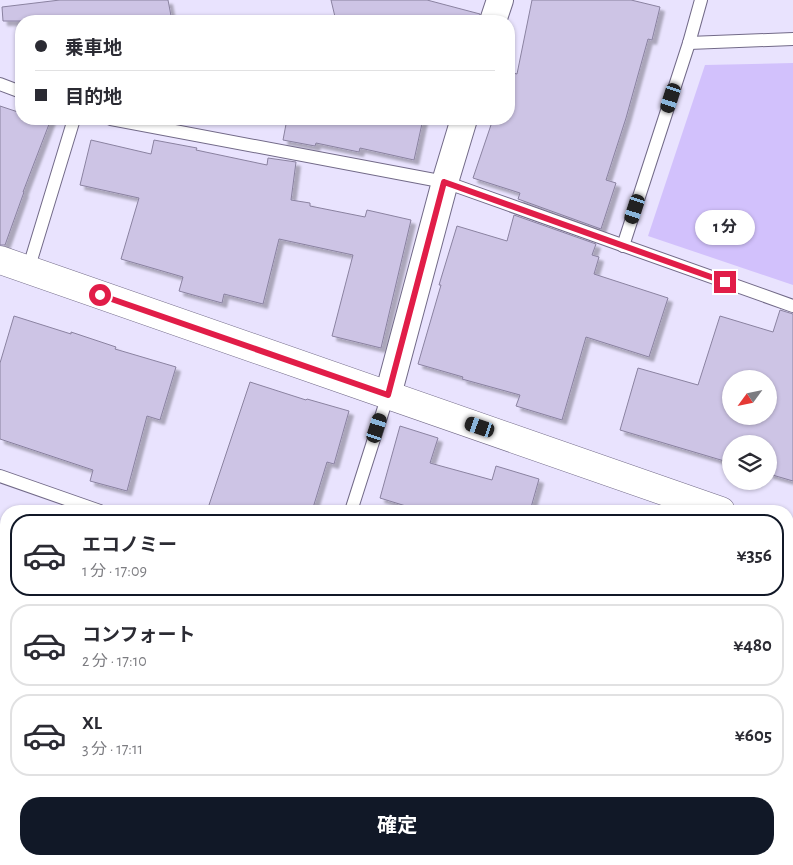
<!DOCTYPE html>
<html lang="ja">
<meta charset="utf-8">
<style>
:root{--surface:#fff;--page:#f7f7f7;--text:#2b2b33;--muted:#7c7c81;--line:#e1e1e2;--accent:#111827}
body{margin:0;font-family:"Alegreya Sans","Noto Sans JP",sans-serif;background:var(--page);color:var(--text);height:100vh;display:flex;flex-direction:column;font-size:19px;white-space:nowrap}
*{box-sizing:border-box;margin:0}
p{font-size:16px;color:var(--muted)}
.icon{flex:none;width:28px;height:28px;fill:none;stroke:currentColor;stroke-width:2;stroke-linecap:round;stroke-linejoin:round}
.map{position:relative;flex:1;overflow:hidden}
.panel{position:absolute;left:0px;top:505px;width:794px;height:360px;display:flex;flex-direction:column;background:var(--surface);border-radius:20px 20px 0 0;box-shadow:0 1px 4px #0004}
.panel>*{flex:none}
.guide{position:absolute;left:15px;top:15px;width:500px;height:110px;border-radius:20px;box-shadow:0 1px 4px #0004;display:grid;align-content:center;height:110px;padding:0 20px;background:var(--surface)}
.needle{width:32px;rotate:237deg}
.fabs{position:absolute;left:722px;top:370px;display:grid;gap:10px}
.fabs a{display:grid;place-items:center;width:55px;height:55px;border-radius:50%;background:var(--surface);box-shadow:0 1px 4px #0004;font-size:25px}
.end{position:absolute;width:22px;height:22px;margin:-11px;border:6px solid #e11d48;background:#fff;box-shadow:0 0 0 2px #fff}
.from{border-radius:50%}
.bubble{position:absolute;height:35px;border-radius:18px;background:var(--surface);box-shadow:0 1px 4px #0004;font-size:16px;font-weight:700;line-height:35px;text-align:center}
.car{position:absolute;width:15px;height:30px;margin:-15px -8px;border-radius:6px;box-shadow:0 0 4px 1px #0007;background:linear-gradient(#222 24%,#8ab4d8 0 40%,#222 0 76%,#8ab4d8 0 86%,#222 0)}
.guide b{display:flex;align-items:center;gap:18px;height:48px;font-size:19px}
.guide b+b{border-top:1px solid var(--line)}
.guide i{width:12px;height:12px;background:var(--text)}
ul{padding:9px 0 0;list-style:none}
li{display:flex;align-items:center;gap:15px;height:82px;margin:0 10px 8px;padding:0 10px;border:2px solid var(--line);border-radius:20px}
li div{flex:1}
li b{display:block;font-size:19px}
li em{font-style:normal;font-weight:700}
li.current{border-color:var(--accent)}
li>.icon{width:45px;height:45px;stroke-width:1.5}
.cta{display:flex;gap:10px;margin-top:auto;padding:10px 20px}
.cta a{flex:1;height:58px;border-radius:20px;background:var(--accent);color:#fff;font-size:20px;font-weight:700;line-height:58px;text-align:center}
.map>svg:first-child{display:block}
</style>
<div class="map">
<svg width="793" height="865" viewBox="0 0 793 865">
<defs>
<filter id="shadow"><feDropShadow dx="4.5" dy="4.5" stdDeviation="1" flood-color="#0004"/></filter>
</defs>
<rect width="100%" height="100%" fill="#e9e3fe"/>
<polygon fill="#d2c1fc" points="793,63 793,285 648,236 705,65"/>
<g fill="#cdc4e5" stroke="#8a82a0" fill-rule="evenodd" filter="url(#shadow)">
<polygon points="60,0 168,0 172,21 3,21 2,7"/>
<polygon points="331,0 427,0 480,14 478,21 336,21"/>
<polygon points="532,0 631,0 660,7 652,40 648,39 626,118 606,180 616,183 601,229 518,199 520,193 473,178 493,119 509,119 509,72 517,74"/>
<polygon points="0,106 21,113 21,119 51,119 23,192 24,192 5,245 0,245"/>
<polygon points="287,119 423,119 414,160 360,148 359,152 316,143 315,146 283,140"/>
<polygon points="91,140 151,154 154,140 197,148 196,150 267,165 268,158 296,162 291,200 310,203 310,206 365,217 367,210 411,220 381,348 332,336 353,255 279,239 263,304 224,294 222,303 179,291 183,277 121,259 139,198 80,185"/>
<polygon points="514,215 596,244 592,255 599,257 594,274 668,298 649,357 586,337 562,420 516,406 520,395 462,379 463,377 418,364 441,285 439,285 457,226 507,241"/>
<path d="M 780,310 L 793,314 L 793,481 L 769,474 L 769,444 L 731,444 L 731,463 L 620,430 L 638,368 L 698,385 L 720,316 L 773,332 ZM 731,379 L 769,379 L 769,416 L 731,416 Z"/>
<polygon points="14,316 71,334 71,332 116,347 115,349 176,367 160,420 147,416 127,491 90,481 93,470 0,439 0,363"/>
<polygon points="250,382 306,400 307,399 349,411 334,464 327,462 312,511 207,511"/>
<polygon points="400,426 438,438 430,463 492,480 496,466 539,479 530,511 422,511 380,498"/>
</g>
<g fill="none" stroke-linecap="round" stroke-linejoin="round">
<defs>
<g id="service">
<polyline points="689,43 793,39"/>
<polyline points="0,84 21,92"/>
<polyline points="111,119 445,182 793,306"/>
<polyline points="623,246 689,43 701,0"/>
<polyline points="28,270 74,119"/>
<polyline points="0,476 100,511"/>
<polyline points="351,511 388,395"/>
<polyline points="0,594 6,596"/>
<polyline points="788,748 793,750"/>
<polyline points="490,859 506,865"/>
<polyline points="227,865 231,859"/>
</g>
<g id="minor">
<polyline points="493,21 500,0"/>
<polyline points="388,395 445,182 464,119"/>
</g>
<g id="tertiary">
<polyline points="0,260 721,511"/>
<polyline points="788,535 793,536"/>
</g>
</defs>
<use href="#service" stroke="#726a88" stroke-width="14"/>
<use href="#minor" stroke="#726a88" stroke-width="28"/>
<use href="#tertiary" stroke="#726a88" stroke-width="29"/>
<use href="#service" stroke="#fff" stroke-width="12"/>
<use href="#minor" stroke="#fff" stroke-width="26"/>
<use href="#tertiary" stroke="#fff" stroke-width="28"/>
</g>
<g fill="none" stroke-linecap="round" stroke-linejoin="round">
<polyline stroke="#e11d48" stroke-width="6" points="100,295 388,395 444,182 725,282"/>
</g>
</svg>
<div class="fabs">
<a><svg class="needle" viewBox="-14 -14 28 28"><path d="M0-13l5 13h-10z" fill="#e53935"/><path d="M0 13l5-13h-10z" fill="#7c7c81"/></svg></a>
<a><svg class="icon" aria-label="layers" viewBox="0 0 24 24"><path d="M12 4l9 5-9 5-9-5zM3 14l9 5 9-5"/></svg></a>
</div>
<i class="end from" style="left:100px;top:295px"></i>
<i class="end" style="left:725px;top:282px"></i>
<div class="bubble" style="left:695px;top:210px;width:60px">1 分</div>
<i class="car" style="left:671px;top:98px;rotate:198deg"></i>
<i class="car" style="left:635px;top:209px;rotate:198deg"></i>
<i class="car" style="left:480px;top:427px;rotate:289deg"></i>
<i class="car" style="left:377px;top:428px;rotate:18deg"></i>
<div class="guide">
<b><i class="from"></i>乗車地</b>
<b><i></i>目的地</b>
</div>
<section class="panel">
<ul>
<li class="current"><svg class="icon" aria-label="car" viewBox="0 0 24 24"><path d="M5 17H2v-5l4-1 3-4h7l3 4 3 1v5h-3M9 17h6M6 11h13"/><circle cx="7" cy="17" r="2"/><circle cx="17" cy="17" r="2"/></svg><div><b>エコノミー</b><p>1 分 · 17:09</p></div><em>¥356</em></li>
<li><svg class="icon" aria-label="car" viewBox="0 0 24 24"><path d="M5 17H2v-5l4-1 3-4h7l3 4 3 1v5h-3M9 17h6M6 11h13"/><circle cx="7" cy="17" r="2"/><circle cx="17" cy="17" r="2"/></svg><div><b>コンフォート</b><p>2 分 · 17:10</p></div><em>¥480</em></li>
<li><svg class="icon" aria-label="car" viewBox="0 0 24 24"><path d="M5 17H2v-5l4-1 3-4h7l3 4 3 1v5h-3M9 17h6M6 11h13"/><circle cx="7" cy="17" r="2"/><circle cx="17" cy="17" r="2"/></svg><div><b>XL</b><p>3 分 · 17:11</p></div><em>¥605</em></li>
</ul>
<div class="cta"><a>確定</a></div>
</section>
</div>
